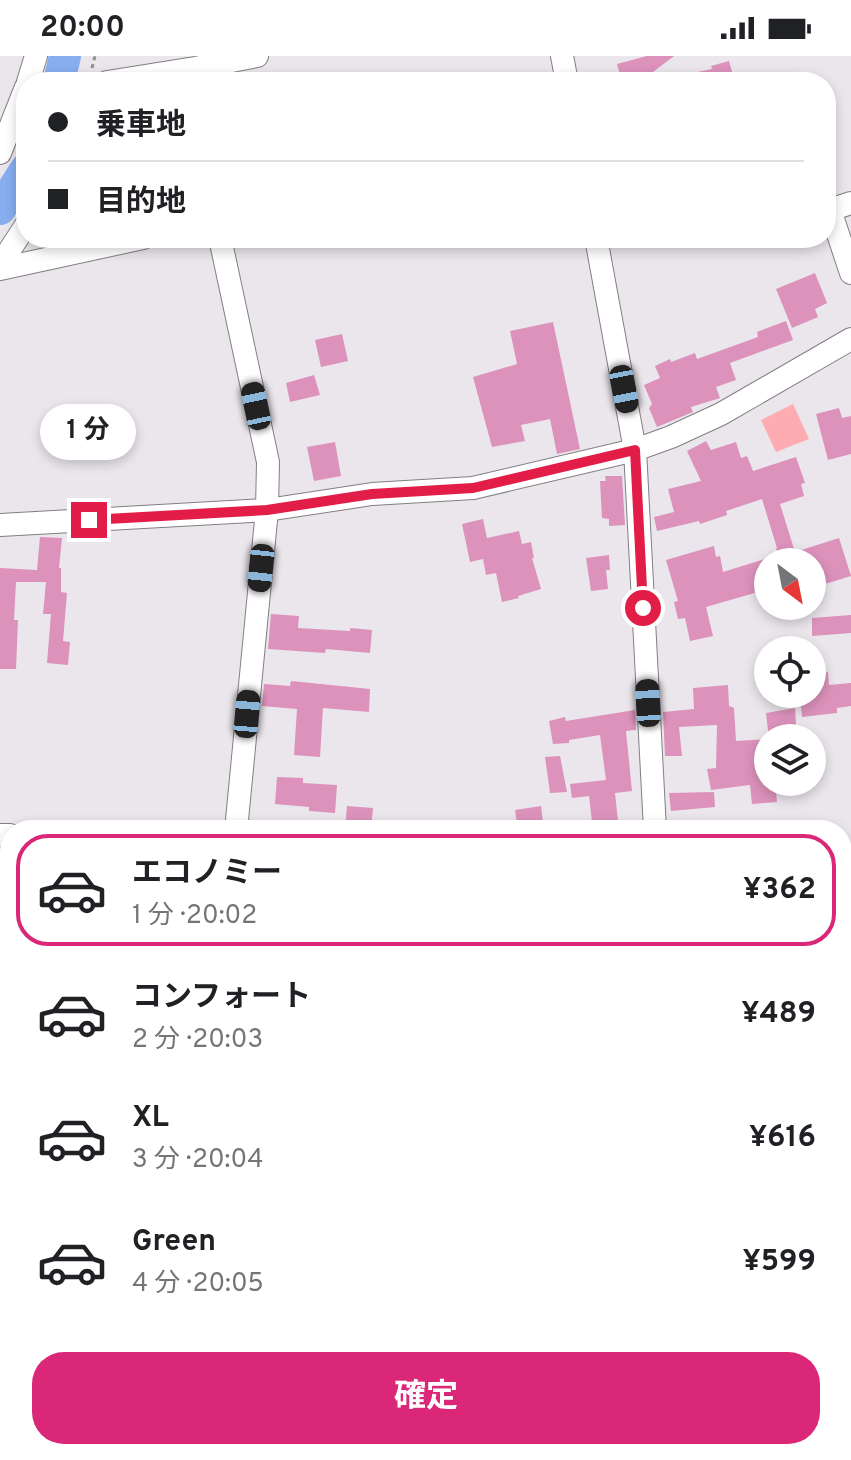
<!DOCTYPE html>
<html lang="ja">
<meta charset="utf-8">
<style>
:root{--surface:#fff;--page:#f2f2f2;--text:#202124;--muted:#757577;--line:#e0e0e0;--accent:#db2777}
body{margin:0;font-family:Overpass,"Noto Sans JP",sans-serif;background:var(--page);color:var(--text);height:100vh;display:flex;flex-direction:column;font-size:30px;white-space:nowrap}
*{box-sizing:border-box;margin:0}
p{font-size:26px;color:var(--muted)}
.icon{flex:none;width:44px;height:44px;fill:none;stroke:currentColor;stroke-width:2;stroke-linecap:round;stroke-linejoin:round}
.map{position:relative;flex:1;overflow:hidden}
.side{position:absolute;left:0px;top:764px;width:852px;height:640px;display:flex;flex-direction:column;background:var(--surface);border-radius:32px 32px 0 0;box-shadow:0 4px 12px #0003}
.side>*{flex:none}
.guide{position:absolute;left:16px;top:16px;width:820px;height:176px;border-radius:32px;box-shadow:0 4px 12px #0003;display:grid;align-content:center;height:176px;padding:0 32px;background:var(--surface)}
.needle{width:52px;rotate:148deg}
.tools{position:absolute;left:754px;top:492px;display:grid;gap:16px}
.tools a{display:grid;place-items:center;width:72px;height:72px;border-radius:50%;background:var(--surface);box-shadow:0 4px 12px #0003;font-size:40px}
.end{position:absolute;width:36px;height:36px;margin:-18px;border:10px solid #e11d48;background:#fff;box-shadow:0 0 0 4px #fff}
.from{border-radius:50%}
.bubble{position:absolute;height:56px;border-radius:28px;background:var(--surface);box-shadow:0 4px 12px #0003;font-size:26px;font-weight:700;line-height:56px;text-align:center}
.car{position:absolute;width:24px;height:48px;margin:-24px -12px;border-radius:10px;box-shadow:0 0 6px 2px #0007;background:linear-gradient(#222 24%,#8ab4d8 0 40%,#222 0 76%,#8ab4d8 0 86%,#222 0)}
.guide b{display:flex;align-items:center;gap:28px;height:76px;font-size:30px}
.guide b+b{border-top:2px solid var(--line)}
.guide i{width:20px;height:20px;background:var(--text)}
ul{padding:14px 0 0;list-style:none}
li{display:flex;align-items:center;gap:24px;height:112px;margin:0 16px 12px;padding:0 16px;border:4px solid transparent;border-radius:32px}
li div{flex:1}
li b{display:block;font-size:30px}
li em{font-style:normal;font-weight:700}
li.selected{border-color:var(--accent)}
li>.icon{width:72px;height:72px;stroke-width:1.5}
.cta{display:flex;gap:16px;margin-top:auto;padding:16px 32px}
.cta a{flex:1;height:92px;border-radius:32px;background:var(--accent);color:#fff;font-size:32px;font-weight:700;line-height:92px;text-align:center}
.status{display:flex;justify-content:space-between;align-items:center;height:56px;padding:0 40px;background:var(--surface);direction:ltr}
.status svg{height:22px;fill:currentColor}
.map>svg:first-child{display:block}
</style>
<div class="status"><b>20:00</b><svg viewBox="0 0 49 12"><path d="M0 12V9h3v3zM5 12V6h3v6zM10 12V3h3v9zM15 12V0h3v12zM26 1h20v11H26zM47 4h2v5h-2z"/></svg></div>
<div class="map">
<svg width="851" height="1404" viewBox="0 0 851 1404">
<rect width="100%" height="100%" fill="#eae6ec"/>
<polygon fill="#feabb1" points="793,348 809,383 776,396 761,364"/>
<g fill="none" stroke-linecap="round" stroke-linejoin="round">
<g stroke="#87aeef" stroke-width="5">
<polyline points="842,1153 851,1151"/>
<polyline points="38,1404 69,1394"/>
</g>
<g stroke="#87aeef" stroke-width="32">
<polyline points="59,26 65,0"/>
<polyline points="0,153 26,113"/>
</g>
</g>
<g fill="#dc92bb">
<polygon points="647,0 674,0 645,22 622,26 617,8"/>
<polygon points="729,5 735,26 683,26 683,19 712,13 711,10"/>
<polygon points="815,217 827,247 815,253 818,261 792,272 776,233"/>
<polygon points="786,265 793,284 730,307 736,324 716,331 720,342 691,351 693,356 657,371 649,352 652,348 644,329 660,322 655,310 670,303 671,306 695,297 697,303 758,281 757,276"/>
<polygon points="553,266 580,393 557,398 550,363 521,369 525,385 492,391 473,321 517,308 510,275"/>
<polygon points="342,278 348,305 321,311 315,284"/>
<polygon points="314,319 320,339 290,346 286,327"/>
<polygon points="839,352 842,362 851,360 851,398 828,404 816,358"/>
<polygon points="706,385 711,394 736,386 741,402 747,400 753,415 796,401 805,427 801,428 804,440 780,448 795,496 839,482 851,520 812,532 812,506 775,506 774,503 779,501 776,493 777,492 762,443 726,455 727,459 700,468 699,465 657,475 654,461 674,456 668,433 701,425 687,395"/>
<polygon points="335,386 341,420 314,425 307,391"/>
<polygon points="605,420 622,420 625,469 609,470 609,463 602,462 600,425 606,425"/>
<polygon points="483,463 487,482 519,475 522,488 531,486 534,502 532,502 541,533 518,540 519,542 502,546 496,517 486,519 483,503 470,506 462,468"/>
<polygon points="40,481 62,482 59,512 61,512 61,536 67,537 63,585 70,586 68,609 47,607 51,558 43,558 46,526 16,526 14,564 18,564 16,613 0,613 0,512 37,514"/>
<polygon points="714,490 716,501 720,500 723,516 768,502 768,533 706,551 713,580 690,585 685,562 678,563 674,546 678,545 666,504"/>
<polygon points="609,499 610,514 606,514 608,533 591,535 586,502"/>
<polygon points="271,558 299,560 298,572 350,575 350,572 372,574 370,597 326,593 325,597 268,593"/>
<polygon points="851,559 851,577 812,580 812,562"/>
<polygon points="828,616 829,629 851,627 851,650 837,652 837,657 802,661 800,638 812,638 812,618"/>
<polygon points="291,625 370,633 369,656 323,652 320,701 294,699 297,653 262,650 264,628 290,630"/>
<polygon points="728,629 729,650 734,652 736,685 768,683 768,726 775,726 777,746 752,748 750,729 711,734 707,713 716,712 717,669 679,671 682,700 665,700 663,656 694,653 693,632"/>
<polygon points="795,652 796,669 790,670 793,682 769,682 766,657"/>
<polygon points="635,654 636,674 626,675 632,735 615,737 619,774 593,774 589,740 572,742 570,728 606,724 600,679 569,684 569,687 553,688 549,665 565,661 566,665"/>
<polygon points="560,700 567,736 550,737 545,701"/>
<polygon points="277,721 303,722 303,727 337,729 335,757 309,755 309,751 275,748"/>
<polygon points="714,736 715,751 671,755 669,737"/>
<polygon points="347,750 373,752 371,774 345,774"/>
<polygon points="541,750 544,774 518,774 515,754"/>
</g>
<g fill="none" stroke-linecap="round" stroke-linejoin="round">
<defs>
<g id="minor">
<polyline points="562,0 567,26"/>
<polyline points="28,26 36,0"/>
<polyline points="107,26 195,12 257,0"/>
<polyline points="0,97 26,31"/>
<polyline points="851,147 830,154 851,217"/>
<polyline points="220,182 268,406 267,454 236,774"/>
<polyline points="596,182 635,394 655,774"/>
<polyline points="0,209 26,169"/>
<polyline points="0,213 143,182"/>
<polyline points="0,469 267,454 372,438 473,432 635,394 671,381 721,358 851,283"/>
<polyline points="0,779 10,779"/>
<polyline points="842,826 851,828"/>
<polyline points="0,1064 10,1064"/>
<polyline points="842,1372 851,1372"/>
<polyline points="0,1378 10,1378"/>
<polyline points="240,1394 240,1404"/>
<polyline points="655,1404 655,1394"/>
</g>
</defs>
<use href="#minor" stroke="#827f83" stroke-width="24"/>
<polyline stroke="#928f93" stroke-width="3" stroke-dasharray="4 4" stroke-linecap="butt" points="92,12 95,0"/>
<use href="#minor" stroke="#fff" stroke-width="22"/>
</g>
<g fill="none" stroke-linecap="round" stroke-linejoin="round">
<polyline stroke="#e11d48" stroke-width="10" points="89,464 267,454 372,438 473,432 635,394 643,552"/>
</g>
</svg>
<div class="tools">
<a><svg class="needle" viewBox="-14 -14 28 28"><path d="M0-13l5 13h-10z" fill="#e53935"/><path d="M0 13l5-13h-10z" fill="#757577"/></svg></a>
<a><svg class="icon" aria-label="locate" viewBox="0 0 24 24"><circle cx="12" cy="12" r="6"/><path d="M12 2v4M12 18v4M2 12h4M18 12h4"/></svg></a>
<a><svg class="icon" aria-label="layers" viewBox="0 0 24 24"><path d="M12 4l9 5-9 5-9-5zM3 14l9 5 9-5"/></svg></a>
</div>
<i class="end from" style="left:643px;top:552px"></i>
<i class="end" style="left:89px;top:464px"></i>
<div class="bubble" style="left:40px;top:348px;width:96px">1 分</div>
<i class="car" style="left:624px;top:333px;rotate:169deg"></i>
<i class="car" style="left:256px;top:350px;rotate:348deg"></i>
<i class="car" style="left:261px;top:512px;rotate:186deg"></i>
<i class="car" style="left:648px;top:647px;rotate:357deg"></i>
<i class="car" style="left:247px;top:658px;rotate:5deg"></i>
<div class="guide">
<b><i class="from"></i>乗車地</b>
<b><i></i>目的地</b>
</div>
<section class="side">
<ul>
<li class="selected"><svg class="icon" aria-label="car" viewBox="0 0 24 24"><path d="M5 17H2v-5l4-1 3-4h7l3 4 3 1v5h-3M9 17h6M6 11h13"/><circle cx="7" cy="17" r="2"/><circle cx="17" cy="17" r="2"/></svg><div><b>エコノミー</b><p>1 分 · 20:02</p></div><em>¥362</em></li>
<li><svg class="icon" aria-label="car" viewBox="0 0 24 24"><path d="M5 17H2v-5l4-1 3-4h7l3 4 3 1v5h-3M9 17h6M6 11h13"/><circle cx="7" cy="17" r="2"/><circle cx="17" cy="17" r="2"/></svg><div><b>コンフォート</b><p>2 分 · 20:03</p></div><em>¥489</em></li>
<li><svg class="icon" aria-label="car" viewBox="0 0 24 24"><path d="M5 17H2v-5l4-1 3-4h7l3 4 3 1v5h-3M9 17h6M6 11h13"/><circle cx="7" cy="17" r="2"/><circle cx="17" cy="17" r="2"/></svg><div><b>XL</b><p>3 分 · 20:04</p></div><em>¥616</em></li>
<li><svg class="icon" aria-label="car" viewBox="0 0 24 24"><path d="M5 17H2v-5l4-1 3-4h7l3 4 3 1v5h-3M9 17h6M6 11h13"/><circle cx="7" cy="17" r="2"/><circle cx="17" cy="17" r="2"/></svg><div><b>Green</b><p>4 分 · 20:05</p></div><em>¥599</em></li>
</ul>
<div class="cta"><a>確定</a></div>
</section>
</div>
